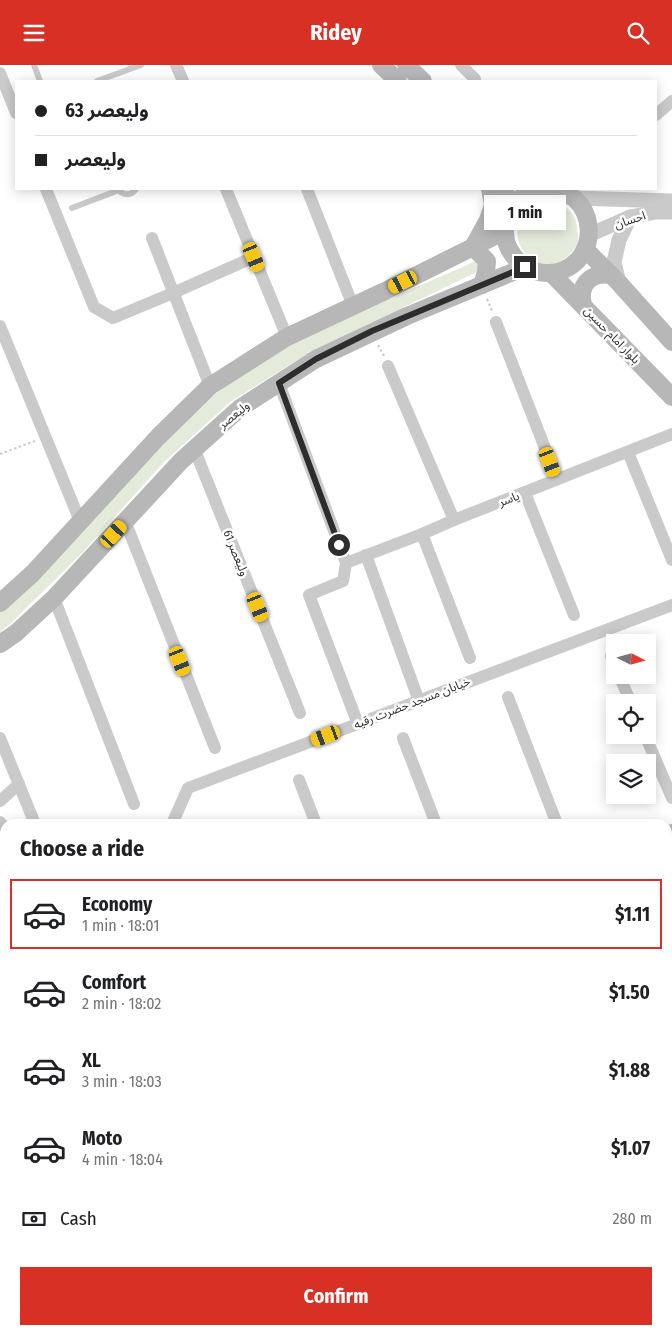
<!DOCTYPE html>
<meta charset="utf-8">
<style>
:root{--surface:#fff;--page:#f2f2f2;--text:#202124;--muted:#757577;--line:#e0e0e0;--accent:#d93025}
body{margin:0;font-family:"Fira Sans Condensed","Noto Sans Arabic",sans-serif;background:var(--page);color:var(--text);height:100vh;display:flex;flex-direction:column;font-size:19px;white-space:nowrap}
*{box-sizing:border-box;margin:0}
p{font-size:16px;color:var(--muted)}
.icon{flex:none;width:28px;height:28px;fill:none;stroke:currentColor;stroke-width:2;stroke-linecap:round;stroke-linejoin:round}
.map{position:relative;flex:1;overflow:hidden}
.details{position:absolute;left:0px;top:754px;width:672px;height:516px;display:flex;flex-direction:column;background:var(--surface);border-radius:15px 15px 0 0;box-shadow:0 2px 12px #0003}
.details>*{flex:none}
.top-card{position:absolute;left:15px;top:15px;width:642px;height:110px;border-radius:0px;box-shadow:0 2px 12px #0003;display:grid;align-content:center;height:110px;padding:0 20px;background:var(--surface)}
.needle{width:32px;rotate:96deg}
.controls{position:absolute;left:606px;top:569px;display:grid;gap:10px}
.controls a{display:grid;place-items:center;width:50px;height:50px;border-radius:0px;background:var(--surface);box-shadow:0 2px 12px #0003;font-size:25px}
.end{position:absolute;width:22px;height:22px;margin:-11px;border:6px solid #2d2d2d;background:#fff;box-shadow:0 0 0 2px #fff}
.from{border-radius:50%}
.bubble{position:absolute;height:35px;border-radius:0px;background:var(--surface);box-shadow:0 2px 12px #0003;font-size:16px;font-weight:700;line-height:35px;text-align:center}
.car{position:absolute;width:15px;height:30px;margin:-15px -8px;border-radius:6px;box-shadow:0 0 4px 1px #0007;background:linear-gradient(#f5c518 24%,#345 0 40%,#f5c518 0 76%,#345 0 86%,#f5c518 0)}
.top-card b{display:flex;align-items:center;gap:18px;height:48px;font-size:19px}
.top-card b+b{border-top:1px solid var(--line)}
.top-card i{width:12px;height:12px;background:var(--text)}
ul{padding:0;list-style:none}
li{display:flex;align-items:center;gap:15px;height:70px;margin:0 10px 8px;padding:0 10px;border:2px solid transparent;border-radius:0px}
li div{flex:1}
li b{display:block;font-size:19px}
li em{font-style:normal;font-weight:700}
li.selected{border-color:var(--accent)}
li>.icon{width:45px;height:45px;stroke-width:1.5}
h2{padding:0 20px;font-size:22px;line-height:60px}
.pay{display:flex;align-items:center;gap:12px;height:55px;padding:0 20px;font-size:19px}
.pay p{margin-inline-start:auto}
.primary-button{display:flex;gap:10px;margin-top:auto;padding:10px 20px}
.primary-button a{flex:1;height:58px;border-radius:0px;background:var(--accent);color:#fff;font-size:20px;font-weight:700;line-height:58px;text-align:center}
header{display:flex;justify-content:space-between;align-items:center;height:65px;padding:0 20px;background:var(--accent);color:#fff;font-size:22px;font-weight:700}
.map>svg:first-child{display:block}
</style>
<header><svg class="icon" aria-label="menu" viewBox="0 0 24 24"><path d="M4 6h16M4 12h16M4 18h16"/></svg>Ridey<svg class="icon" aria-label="search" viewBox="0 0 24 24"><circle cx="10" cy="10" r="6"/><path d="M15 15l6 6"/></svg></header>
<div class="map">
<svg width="672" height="1269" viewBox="0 0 672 1269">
<rect width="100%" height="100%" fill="#fff"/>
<g fill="#e4ebdb">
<path d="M 544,134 C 560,138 575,143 577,162 C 577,166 579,173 578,178 C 578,179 575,183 574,184 C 558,208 525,203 518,174 C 517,168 517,161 517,155 L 527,142 Z"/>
<polygon points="477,195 480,198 479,206 406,241 294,297 230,337 163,398 84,486 11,558 0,567 0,545 170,369 222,323 292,278 342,254 465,201"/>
</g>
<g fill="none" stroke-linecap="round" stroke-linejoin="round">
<g stroke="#cacaca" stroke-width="2" stroke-dasharray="2.5 2.5" stroke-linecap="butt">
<polyline points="487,234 492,246"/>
<polyline points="378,280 384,291"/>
<polyline points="0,389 35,376"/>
</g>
<g stroke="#cacaca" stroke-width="6">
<polyline points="34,0 40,16"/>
<polyline points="97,16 141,0"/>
<path d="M 118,124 C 123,131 131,131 136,124"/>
<polyline points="72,143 119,125"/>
</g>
<g stroke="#cacaca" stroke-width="12">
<polyline points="176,0 183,16"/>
<polyline points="461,0 475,14"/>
<polyline points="0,8 16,48"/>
<polyline points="656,50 672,36"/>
<polyline points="46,124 94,242 113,253 173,228 254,192"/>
<polyline points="226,124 287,272"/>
<polyline points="307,124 353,241"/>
<polyline points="152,173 210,321"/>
<polyline points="496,257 557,414"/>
<polyline points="0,261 80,456"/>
<polyline points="388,301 454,455"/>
<polyline points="279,318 346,498 343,516 309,530 358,659"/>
<polyline points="194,383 300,648"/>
<polyline points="628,387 672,495"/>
<polyline points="525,428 574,550"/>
<polyline points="125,456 215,683"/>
<polyline points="422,469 470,593"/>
<polyline points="366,490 419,636"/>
<polyline points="346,498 422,469 454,455 672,369"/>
<polyline points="54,533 134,739"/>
<polyline points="611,591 615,601"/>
<polyline points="619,610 631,638"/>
<polyline points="508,632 557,759"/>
<polyline points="645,670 672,733"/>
<polyline points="0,673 35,759"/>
<polyline points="403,673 436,759"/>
<polyline points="299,715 316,759"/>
<polyline points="0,736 19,719"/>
<polyline points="0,757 5,763"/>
<polyline points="172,759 188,723 672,540"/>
<polyline points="0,822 5,828"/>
<polyline points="0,964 5,970"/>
<polyline points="668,1073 672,1074"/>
<polyline points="0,1095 5,1101"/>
<polyline points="668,1149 672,1147"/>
<polyline points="604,1265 606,1269"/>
<polyline points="186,1269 192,1265"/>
</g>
<g stroke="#cacaca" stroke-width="15">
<polyline points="574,133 672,136"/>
<polyline points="589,170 630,152 656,147 672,147"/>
<polyline points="619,218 614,197 619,175 630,152"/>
<polyline points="668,1096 672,1091"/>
<polyline points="668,1140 672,1134"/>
<polyline points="536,1269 540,1265"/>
<polyline points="562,1269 566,1265"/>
</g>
<g stroke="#b7b7b7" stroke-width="18">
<polyline points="381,0 398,16"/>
<polyline points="406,0 423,16"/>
<polyline points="501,124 514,140"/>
<path d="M 546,124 C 538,125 531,126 525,130 C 507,141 500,166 509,184 C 523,209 555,217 577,196 C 594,179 592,150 575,134 C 568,128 560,126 551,124"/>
<polyline points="585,184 619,218 672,277"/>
<polyline points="551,208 672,332"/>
<polyline points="482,220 486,207 487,196 473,182 488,155 493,140 490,124"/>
<path d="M 583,240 C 578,220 590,207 611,210"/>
<polyline points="0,538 33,508 158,372 210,321 287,272 385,226 505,166"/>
<polyline points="0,579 16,568 54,533 181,396 240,343 316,294 407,251 525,202"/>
<polyline points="668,771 672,768"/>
<polyline points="668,804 672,802"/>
<polyline points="0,1141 5,1138"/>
<polyline points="0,1161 5,1158"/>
</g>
</g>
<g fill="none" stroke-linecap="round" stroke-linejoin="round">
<polyline stroke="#2d2d2d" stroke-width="6" points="339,480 279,318 316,294 372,266 525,202"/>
</g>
<g text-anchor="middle" stroke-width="5" stroke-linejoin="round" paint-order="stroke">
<g font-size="12" fill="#2d2d2d" stroke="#fff">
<text transform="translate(630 155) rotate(-18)" y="4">احسان</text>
<text transform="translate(612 270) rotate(46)" y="4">بلوار امام حسین</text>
<text transform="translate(234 350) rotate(-39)" y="4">ولیعصر</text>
<text transform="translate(509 434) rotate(-21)" y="4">یاسر</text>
<text transform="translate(236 488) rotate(68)" y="4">ولیعصر 61</text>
<text transform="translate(412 638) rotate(-21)" y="4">خیابان مسجد حضرت رقیه</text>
</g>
</g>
</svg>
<div class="controls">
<a><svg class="needle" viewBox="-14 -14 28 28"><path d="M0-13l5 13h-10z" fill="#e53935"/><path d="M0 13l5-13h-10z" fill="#757577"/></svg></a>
<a><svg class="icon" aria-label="locate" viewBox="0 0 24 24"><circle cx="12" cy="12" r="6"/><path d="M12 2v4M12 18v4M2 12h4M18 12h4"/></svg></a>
<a><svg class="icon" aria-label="layers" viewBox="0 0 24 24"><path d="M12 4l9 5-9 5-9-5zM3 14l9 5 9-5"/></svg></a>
</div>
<i class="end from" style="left:339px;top:480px"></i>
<i class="end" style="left:525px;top:202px"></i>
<div class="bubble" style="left:484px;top:130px;width:82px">1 min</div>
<i class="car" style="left:254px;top:192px;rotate:157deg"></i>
<i class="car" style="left:403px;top:217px;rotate:243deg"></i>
<i class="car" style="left:550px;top:397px;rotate:159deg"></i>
<i class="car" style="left:114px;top:469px;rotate:42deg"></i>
<i class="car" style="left:258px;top:542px;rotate:158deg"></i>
<i class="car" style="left:180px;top:596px;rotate:158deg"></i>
<i class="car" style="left:326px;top:671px;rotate:249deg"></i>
<div class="top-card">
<b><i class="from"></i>ولیعصر 63</b>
<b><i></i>ولیعصر</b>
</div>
<section class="details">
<h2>Choose a ride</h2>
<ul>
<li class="selected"><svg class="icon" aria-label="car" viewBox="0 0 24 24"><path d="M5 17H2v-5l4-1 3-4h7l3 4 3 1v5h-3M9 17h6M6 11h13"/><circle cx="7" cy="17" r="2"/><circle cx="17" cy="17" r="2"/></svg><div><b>Economy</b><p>1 min · 18:01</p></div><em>$1.11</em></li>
<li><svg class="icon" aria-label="car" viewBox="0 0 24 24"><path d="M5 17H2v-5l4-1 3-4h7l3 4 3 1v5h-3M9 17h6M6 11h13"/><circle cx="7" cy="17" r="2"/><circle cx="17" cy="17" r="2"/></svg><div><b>Comfort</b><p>2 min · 18:02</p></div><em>$1.50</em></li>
<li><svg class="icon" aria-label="car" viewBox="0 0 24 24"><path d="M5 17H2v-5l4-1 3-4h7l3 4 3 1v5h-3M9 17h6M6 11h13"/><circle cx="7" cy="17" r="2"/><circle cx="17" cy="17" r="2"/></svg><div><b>XL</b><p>3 min · 18:03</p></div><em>$1.88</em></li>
<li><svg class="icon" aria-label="car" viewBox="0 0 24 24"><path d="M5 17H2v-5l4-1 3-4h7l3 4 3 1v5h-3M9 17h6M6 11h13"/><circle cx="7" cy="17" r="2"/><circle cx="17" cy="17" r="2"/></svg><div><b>Moto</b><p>4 min · 18:04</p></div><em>$1.07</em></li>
</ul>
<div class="pay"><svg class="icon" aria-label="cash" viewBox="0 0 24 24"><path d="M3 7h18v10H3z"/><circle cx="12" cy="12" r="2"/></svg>Cash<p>280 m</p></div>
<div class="primary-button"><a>Confirm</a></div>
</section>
</div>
